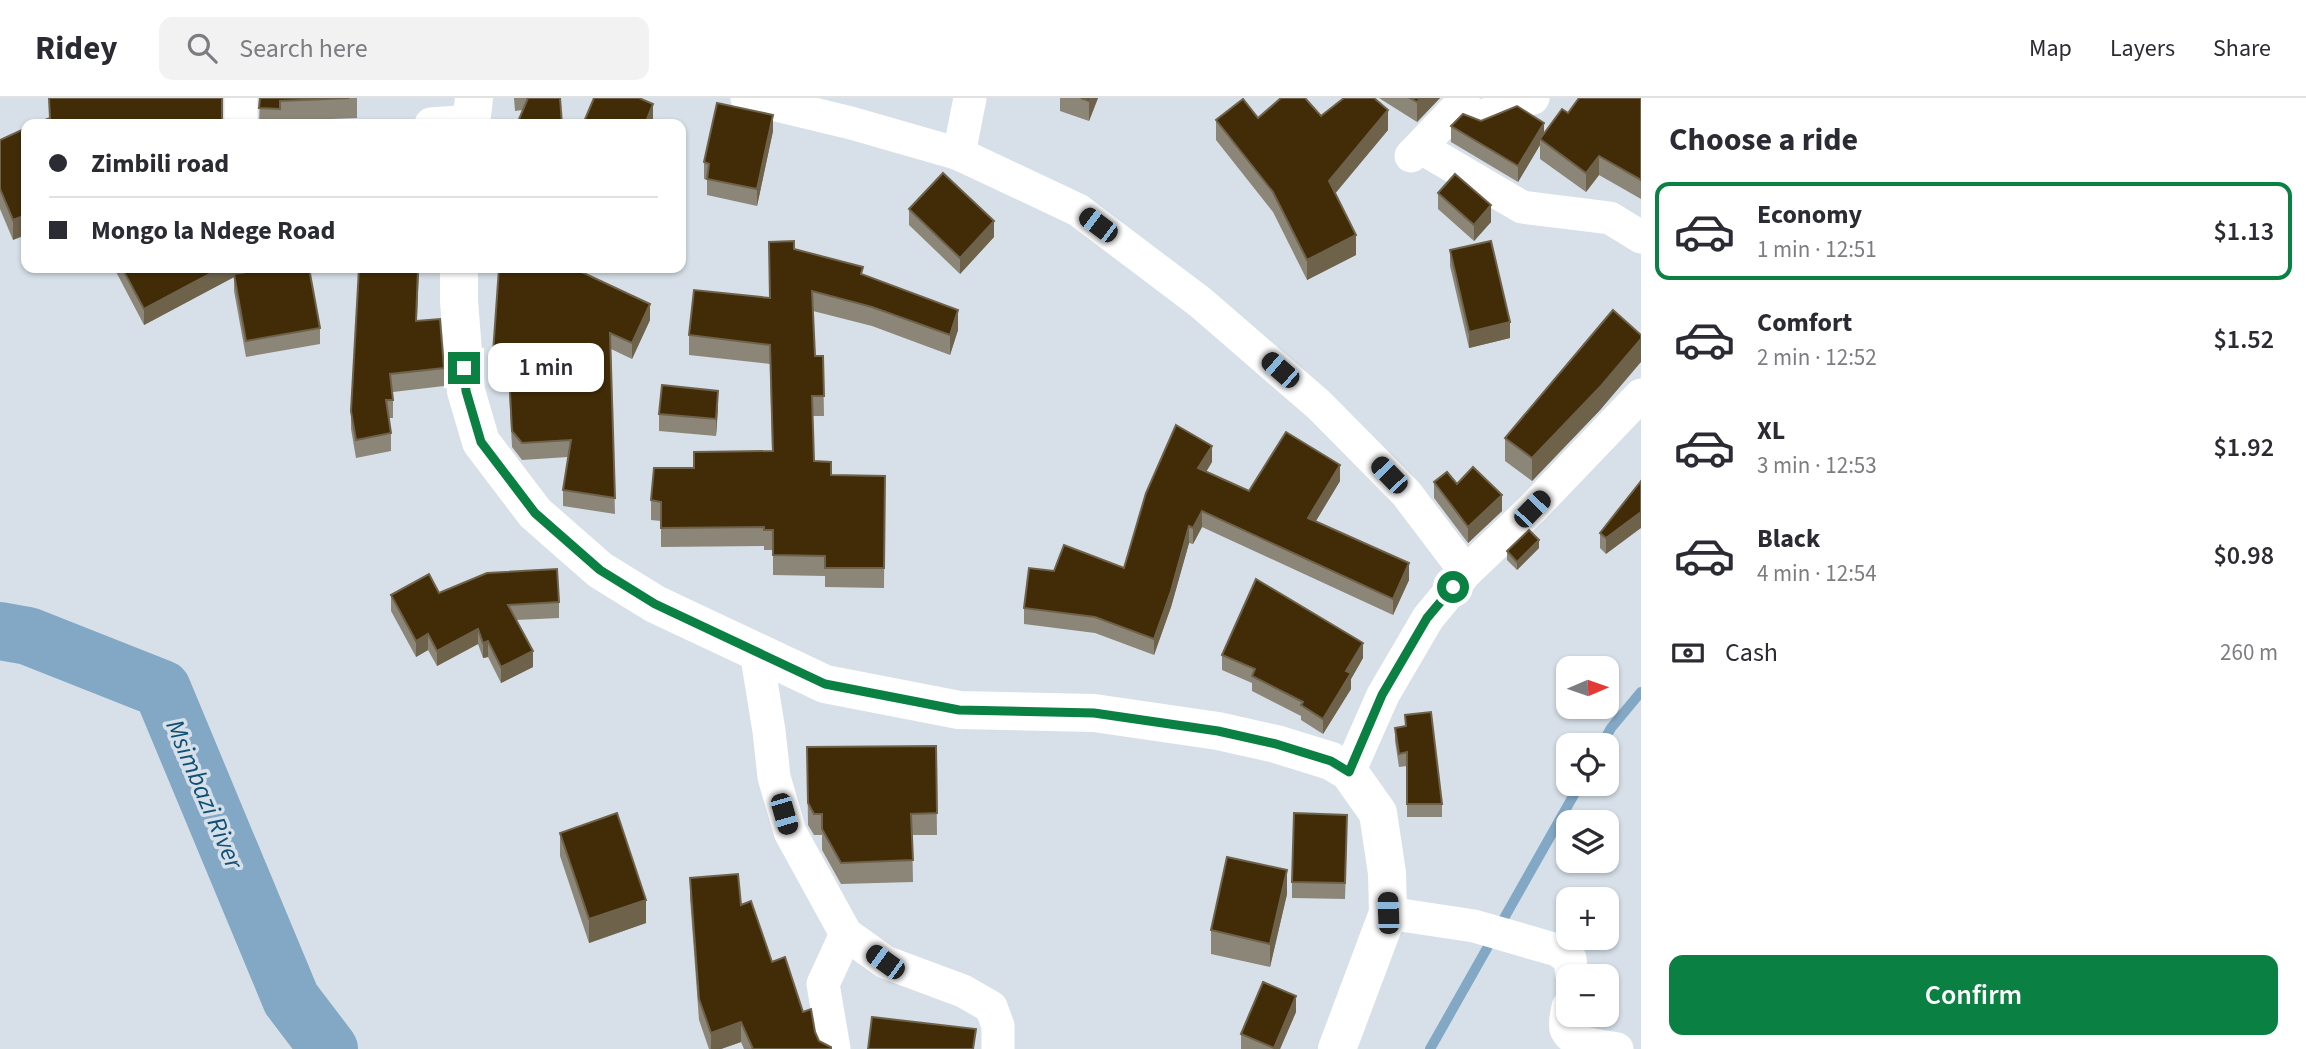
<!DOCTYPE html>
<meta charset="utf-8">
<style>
:root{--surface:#fff;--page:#f2f2f3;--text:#2b2b33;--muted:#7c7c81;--line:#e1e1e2;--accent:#0b8043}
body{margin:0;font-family:"Source Sans 3",sans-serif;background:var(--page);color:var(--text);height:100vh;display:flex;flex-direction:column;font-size:26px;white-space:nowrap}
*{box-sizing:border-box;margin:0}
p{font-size:23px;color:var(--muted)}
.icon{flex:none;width:38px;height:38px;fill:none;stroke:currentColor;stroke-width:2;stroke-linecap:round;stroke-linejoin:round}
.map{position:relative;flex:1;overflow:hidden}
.side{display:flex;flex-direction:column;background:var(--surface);width:665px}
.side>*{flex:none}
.guide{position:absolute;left:21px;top:21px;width:665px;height:154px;border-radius:14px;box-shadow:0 2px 5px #0004;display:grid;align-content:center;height:154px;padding:0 28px;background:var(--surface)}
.needle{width:46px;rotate:88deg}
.buttons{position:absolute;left:1556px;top:558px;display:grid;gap:14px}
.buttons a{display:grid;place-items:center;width:63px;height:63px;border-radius:14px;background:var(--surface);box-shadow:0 2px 5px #0004;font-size:35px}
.end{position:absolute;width:32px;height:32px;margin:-16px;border:9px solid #0b8043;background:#fff;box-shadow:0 0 0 4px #fff}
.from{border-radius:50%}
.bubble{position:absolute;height:49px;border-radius:14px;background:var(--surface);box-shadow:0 2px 5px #0004;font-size:23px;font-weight:600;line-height:49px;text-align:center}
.car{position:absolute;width:21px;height:42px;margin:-21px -10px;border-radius:9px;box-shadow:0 0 5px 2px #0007;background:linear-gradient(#222 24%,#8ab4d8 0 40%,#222 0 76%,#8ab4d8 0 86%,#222 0)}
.guide b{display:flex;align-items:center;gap:24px;height:66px;font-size:26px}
.guide b+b{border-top:2px solid var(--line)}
.guide i{width:18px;height:18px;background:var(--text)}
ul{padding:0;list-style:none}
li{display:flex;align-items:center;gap:21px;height:98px;margin:0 14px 10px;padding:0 14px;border:4px solid transparent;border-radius:14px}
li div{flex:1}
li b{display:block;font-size:26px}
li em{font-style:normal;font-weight:600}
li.selected{border-color:var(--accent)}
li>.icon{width:63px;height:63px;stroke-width:1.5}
h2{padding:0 28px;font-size:32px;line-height:84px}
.pay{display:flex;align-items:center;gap:18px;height:77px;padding:0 28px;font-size:26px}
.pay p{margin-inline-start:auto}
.button{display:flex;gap:14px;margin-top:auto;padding:14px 28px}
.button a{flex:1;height:80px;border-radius:14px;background:var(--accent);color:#fff;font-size:28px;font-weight:600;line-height:80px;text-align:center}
header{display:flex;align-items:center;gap:42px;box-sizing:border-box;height:98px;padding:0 35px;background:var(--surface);border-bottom:2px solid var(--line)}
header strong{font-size:33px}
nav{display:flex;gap:38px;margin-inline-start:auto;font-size:24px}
.search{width:490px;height:63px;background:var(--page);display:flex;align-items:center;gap:18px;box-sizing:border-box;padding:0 24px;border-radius:14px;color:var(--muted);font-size:26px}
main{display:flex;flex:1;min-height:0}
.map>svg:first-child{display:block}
</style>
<header>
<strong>Ridey</strong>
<div class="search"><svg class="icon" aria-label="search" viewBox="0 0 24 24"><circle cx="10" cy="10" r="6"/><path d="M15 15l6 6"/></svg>Search here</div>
<nav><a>Map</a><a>Layers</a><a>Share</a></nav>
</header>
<main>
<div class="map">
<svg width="1641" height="951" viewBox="0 0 1641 951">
<rect width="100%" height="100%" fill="#d7e0e9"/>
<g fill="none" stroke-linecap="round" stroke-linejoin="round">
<g stroke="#82a8c5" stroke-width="10">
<polyline points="1601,648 1611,630 1641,594"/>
<polyline points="1430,951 1580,686"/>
</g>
<polyline stroke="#82a8c5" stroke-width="58" points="0,533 28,538 162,591 291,901 329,951"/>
<g stroke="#fff" stroke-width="33">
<polyline points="241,0 241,26"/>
<polyline points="747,0 851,25 959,56 1078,112 1200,204 1319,307 1406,395 1466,474"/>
<polyline points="431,26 472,23"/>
<polyline points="1420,49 1522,109 1610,120 1641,139"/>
<polyline points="959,56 970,0"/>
<polyline points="1411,58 1459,8 1481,20 1506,7 1533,0"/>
<polyline points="756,553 769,633 774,679 790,734 846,836 885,864 963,893 991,909 998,928 998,951"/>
<polyline points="1349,674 1383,597 1428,520 1466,474 1532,411 1641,297"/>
<polyline points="1388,815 1474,828 1557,852 1570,861 1572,878"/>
<path d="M 1568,909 C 1567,915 1564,925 1566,931 C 1572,947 1603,948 1617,951"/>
<polyline points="834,951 823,886 846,836"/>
</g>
<g stroke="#fff" stroke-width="38">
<polyline points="471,26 474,0"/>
<polyline points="459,170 459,203 466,293 481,344 535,415 600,472 655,506 825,586 959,612 1094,615 1218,633 1276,646 1331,663 1349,674 1378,715 1387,775 1388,815 1337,951"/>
</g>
</g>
<g fill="#8c8678">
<polygon points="260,0 357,0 357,20 280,23 280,26 259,26"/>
<polygon points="514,0 560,0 523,12 515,13"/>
<polygon points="1060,0 1098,0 1089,23 1060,13"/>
<polygon points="1379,0 1440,0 1417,24"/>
<polygon points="1641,0 1641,101 1599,77 1586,94 1540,61 1540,47 1518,84 1451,44 1451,28 1481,23 1544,36 1568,15"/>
<polygon points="1321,18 1388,32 1335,95 1356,157 1307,182 1273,114 1216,42 1216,22"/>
<polygon points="26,30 13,142 0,111 0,42"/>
<polygon points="773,33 757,108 707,97 707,82 704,81 704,64"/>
<polygon points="1438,95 1491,124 1474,143 1438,111"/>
<polygon points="909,111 994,139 960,176 909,127"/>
<polygon points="794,151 863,177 958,232 950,257 872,228 813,213 815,258 823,258 824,318 812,318 814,363 831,377 885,378 884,490 825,489 825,478 773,477 773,452 764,452 764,448 661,449 661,423 651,422 651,402 694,370 772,353 770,266 689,257 689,237 769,200"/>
<polygon points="1450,152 1510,240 1469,250 1450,168"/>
<polygon points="114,170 236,170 236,176 320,230 320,246 246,259 234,193 234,179 144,227"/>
<polygon points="419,170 416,223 444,270 444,288 393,294 393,320 389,320 391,335 391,353 356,360 351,331 351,313"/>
<polygon points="650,222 632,261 611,251 615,416 563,408 563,392 568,359 522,362 512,349 508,273 493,272 493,255"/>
<polygon points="718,309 716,338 659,333 659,316"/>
<polygon points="1601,311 1532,383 1505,363 1505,340"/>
<polygon points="1212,364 1206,374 1249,393 1340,383 1316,423 1409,482 1393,517 1202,429 1193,446 1189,445 1171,509 1154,557 1095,535 1024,526 1024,510 1124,470"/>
<polygon points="1641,383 1606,456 1600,450 1600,435"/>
<polygon points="1434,384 1457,386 1502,413 1468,445 1434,400"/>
<polygon points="1539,450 1517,472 1507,462 1507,453"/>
<polygon points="439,495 559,504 559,520 516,522 533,569 501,585 488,559 483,560 478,546 437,568 428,552 416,559 391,513 391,497"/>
<polygon points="1222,557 1363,560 1351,581 1351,591 1323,636 1301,622 1301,618 1252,593 1252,585 1222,572"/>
<polygon points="1405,617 1442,706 1442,719 1407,719 1407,668 1399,669 1395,643 1395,630 1405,629"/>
<polygon points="936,648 937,737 912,737 913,784 841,786 822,752 822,737 814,737 808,727 807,649"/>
<polygon points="1347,733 1345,801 1292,800 1292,784"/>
<polygon points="560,735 646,825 589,845 560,758"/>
<polygon points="690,780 741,807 772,864 803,914 819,943 831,951 744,951 741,944 721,951 709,951 699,922 690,800"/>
<polygon points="1287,796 1270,869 1211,856 1211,832"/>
<polygon points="1296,914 1280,951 1241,951 1241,936"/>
</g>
<g fill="#6e624b">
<polygon points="1091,0 1098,0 1089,23 1089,3"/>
<polygon points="1421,0 1440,0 1417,24 1417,4"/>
<polygon points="653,6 653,26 645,26"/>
<polygon points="1388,12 1388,32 1329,103 1329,83"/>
<polygon points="773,17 773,33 757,108 757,91"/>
<polygon points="1544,25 1544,41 1540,41 1540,47 1518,84 1518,68"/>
<polygon points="1599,58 1599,77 1586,94 1586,75"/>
<polygon points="1491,107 1491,124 1474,143 1474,127"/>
<polygon points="26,117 26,137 13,142 13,122"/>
<polygon points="994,123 994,139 960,176 960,160"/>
<polygon points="1356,137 1356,157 1307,182 1307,162"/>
<polygon points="221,170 236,170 236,178 144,227 144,211"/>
<polygon points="418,170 419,170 416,241 416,223"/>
<polygon points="650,206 650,222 632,261 632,245"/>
<polygon points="958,212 958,232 950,257 950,237"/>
<polygon points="1510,224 1510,240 1469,250 1469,234"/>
<polygon points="1641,241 1641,264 1601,311 1532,383 1532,360"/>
<polygon points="718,293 718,309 716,338 716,321"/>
<polygon points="1212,348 1212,364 1198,387 1198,370"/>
<polygon points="1340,367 1340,383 1308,436 1308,420"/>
<polygon points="1502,397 1502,413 1468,445 1468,429"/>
<polygon points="1202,413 1202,429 1193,446 1193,430"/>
<polygon points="1641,414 1641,430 1606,456 1606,440"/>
<polygon points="1189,428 1189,445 1171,509 1154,557 1154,541"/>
<polygon points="1539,442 1539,450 1517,472 1517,464"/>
<polygon points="1409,465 1409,482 1393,517 1393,501"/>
<polygon points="478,531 478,546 437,568 437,553"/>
<polygon points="428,536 428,552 416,559 416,543"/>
<polygon points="488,543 488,559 483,560 483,545"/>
<polygon points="1363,545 1363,560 1351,581 1351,591 1323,636 1323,621 1346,573"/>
<polygon points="533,553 533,569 501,585 501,569"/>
<polygon points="1287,772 1287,796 1270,869 1270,846"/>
<polygon points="646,802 646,825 589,845 589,821"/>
<polygon points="1296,898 1296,914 1280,951 1274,951"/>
<polygon points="741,924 741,944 721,951 711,951 711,935"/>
</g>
<g fill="#412c07" stroke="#6e624b" stroke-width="2">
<polygon points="49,0 222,0 222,26 35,26 50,20"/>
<polygon points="260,0 349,0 280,3 280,11 259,10"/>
<polygon points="528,0 560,0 562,26 517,26"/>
<polygon points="594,0 639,0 653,6 645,26 583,26"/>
<polygon points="1081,0 1091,0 1089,3"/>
<polygon points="1281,0 1305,0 1321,18 1344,0 1374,0 1388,12 1329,83 1356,137 1307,162 1273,94 1216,22 1243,1 1258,20"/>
<polygon points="1410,0 1421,0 1417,4"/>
<polygon points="1579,0 1641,0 1641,82 1599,58 1586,75 1540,41 1562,11 1568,15"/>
<polygon points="717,5 773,17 757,91 707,81 709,66 704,64"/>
<polygon points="1517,8 1544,25 1518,68 1451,28 1463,16 1481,23"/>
<polygon points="26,30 26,117 13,122 0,91 0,42"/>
<polygon points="943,75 994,123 960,160 909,111"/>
<polygon points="1455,76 1491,107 1474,127 1438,95"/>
<polygon points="794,143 794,151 863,169 861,176 958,212 950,237 872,209 812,193 815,258 823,258 824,298 812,298 814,363 831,364 831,377 885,378 884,470 825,470 825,458 773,457 773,432 764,432 764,429 661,430 661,404 651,402 654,370 694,370 694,354 773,353 770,247 689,237 694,192 770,200 769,144"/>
<polygon points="1491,143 1510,224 1469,234 1450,152"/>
<polygon points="122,170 221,170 144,211"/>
<polygon points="271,170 309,170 320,230 246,243 234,176"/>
<polygon points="359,170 418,170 416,223 440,221 444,270 390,276 393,302 386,302 391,335 356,342 351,313"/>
<polygon points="499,170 573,170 650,206 632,245 610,235 615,400 563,392 571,342 522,345 512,333 508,256 493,255"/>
<polygon points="1613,212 1641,237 1641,241 1601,288 1532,360 1505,340"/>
<polygon points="662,287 718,293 716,321 659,316"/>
<polygon points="1176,327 1212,348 1198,370 1249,393 1286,334 1340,367 1308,420 1409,465 1393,501 1202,413 1193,430 1189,428 1171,493 1154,541 1095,519 1024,510 1029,470 1054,473 1064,447 1124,470 1146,395"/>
<polygon points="1473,369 1502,397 1468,429 1434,384 1447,374 1457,386"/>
<polygon points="1641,383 1641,414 1606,440 1600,435"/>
<polygon points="1529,432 1539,442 1517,464 1507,453"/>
<polygon points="557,471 559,504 508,507 533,553 501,569 488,543 483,545 478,531 437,553 428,536 416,543 391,497 429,476 439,495 487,475"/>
<polygon points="1256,481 1363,545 1346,573 1351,575 1323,621 1301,607 1303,604 1252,578 1255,571 1222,557"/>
<polygon points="1431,614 1442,706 1407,706 1407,654 1399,656 1395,630 1406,628 1405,617"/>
<polygon points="936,648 937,715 911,716 913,762 841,765 822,731 822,716 814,716 808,705 807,649"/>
<polygon points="617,715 646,802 589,821 560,735"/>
<polygon points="1294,715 1347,717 1345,785 1292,784"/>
<polygon points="1227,759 1287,772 1270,846 1211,832"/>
<polygon points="738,776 741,807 751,803 772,864 785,859 803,914 811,911 815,934 819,943 831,949 831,951 753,951 741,924 711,935 699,901 690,780"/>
<polygon points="1263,884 1296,898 1274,950 1241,936"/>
<polygon points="872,919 976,931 973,951 868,951"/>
</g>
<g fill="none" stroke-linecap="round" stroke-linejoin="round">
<polyline stroke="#0b8043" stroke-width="9" points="464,270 466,293 481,344 535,415 600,472 655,506 825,586 959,612 1094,615 1218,633 1276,646 1331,663 1349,674 1382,597 1427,520 1453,489"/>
</g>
<g text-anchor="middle" stroke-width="7" stroke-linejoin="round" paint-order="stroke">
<g font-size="26" font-style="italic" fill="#0f5077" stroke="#d7e0e9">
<text transform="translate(205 696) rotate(67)" y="9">Msimbazi River</text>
</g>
</g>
</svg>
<div class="buttons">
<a><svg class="needle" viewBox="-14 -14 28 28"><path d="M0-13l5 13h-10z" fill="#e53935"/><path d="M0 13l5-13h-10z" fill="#7c7c81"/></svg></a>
<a><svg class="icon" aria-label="locate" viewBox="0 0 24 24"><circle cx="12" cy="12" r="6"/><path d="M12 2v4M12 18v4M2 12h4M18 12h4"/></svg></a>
<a><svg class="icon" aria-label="layers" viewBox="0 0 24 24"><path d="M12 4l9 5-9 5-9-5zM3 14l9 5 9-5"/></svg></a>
<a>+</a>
<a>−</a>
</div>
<i class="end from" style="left:1453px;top:489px"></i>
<i class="end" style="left:464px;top:270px"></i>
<div class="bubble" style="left:488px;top:245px;width:116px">1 min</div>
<i class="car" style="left:1098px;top:127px;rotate:307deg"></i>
<i class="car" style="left:1280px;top:272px;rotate:311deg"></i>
<i class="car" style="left:1389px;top:377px;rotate:316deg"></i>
<i class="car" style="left:1532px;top:411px;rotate:44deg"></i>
<i class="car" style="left:784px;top:716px;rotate:164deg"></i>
<i class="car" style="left:1388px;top:815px;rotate:358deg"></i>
<i class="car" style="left:885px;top:864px;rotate:306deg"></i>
<div class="guide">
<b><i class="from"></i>Zimbili road</b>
<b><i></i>Mongo la Ndege Road</b>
</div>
</div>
<section class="side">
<h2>Choose a ride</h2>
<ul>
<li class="selected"><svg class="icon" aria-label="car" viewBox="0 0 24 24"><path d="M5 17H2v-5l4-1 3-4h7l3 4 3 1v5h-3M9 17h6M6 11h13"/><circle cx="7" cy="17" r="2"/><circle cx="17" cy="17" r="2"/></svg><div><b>Economy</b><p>1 min · 12:51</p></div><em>$1.13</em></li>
<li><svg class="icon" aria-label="car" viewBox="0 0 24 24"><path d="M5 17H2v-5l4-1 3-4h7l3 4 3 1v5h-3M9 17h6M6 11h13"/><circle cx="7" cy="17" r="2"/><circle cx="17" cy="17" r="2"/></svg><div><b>Comfort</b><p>2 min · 12:52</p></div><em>$1.52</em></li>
<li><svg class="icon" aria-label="car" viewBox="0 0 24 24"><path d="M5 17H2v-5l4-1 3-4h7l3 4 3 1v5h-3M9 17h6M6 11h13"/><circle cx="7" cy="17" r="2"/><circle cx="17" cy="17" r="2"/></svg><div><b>XL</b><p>3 min · 12:53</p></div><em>$1.92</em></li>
<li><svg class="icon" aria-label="car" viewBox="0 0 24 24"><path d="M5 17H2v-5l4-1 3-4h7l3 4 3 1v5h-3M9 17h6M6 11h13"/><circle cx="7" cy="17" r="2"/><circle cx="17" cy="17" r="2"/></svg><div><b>Black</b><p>4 min · 12:54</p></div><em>$0.98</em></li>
</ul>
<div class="pay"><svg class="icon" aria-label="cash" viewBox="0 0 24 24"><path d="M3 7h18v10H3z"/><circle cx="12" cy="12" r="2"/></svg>Cash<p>260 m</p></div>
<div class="button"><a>Confirm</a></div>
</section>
</main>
